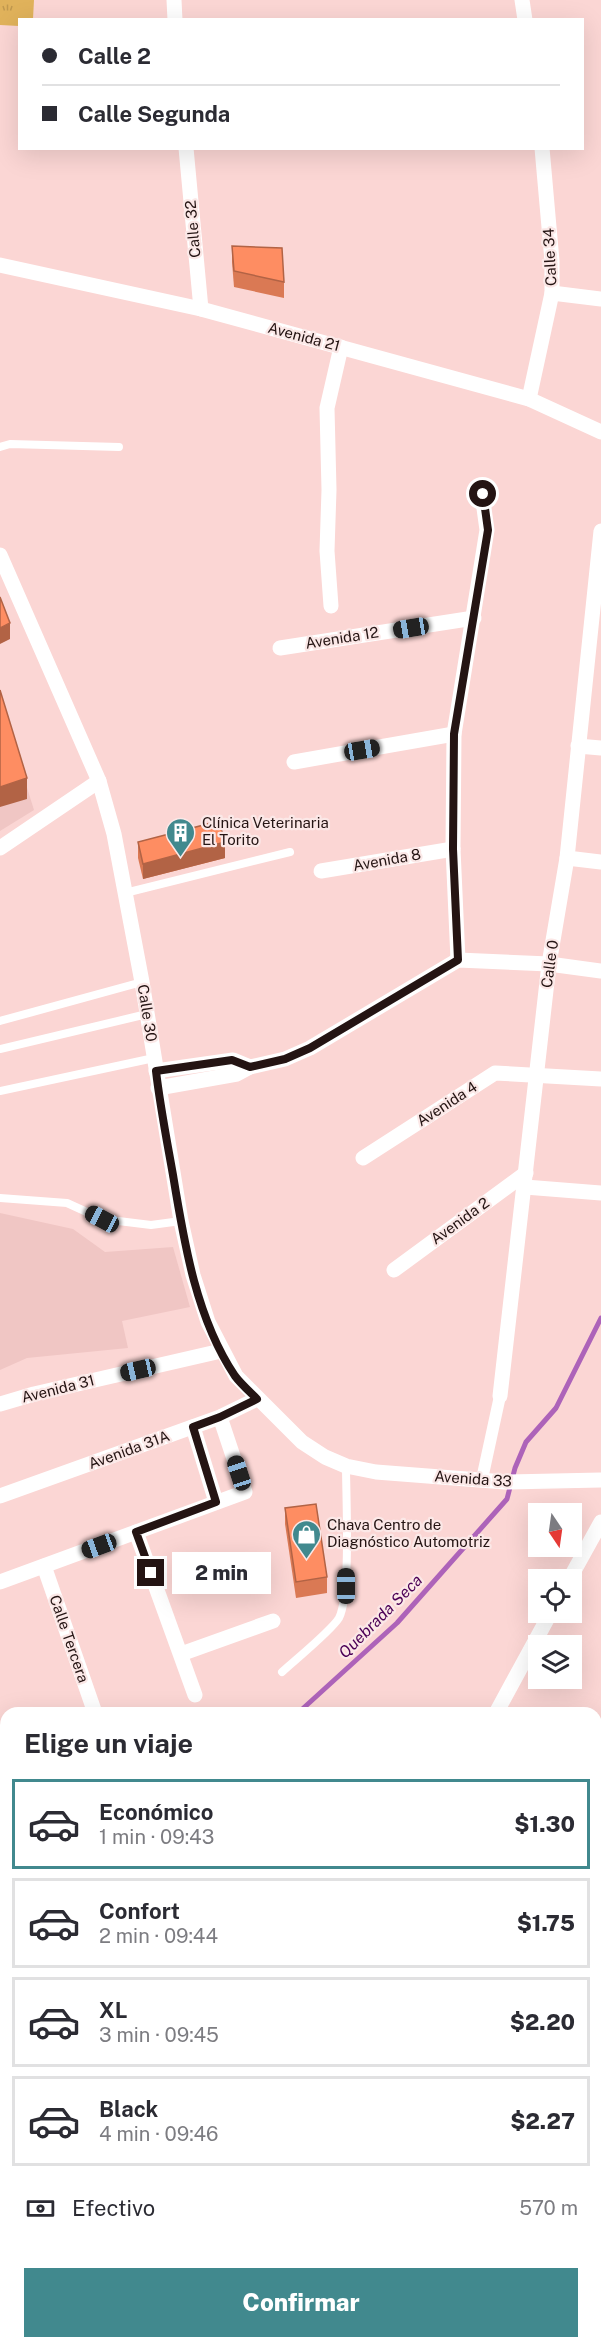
<!DOCTYPE html>
<html lang="es">
<meta charset="utf-8">
<style>
:root{--surface:#fff;--page:#f2f2f3;--text:#2b2b33;--muted:#7c7c81;--line:#e1e1e2;--accent:#41898e}
body{margin:0;font-family:"Public Sans",sans-serif;background:var(--page);color:var(--text);height:100vh;display:flex;flex-direction:column;font-size:22px;white-space:nowrap}
*{box-sizing:border-box;margin:0}
p{font-size:20px;color:var(--muted)}
.icon{flex:none;width:33px;height:33px;fill:none;stroke:currentColor;stroke-width:2;stroke-linecap:round;stroke-linejoin:round}
.map{position:relative;flex:1;overflow:hidden}
.sheet{position:absolute;left:0px;top:1707px;width:602px;height:642px;display:flex;flex-direction:column;background:var(--surface);border-radius:18px 18px 0 0;box-shadow:0 6px 24px #0002}
.sheet>*{flex:none}
.banner{position:absolute;left:18px;top:18px;width:566px;height:132px;border-radius:0px;box-shadow:0 6px 24px #0002;display:grid;align-content:center;height:132px;padding:0 24px;background:var(--surface)}
.needle{width:39px;rotate:167deg}
.controls{position:absolute;left:528px;top:1503px;display:grid;gap:12px}
.controls a{display:grid;place-items:center;width:54px;height:54px;border-radius:0px;background:var(--surface);box-shadow:0 6px 24px #0002;font-size:30px}
.end{position:absolute;width:27px;height:27px;margin:-14px;border:8px solid #241413;background:#fff;box-shadow:0 0 0 3px #fff}
.from{border-radius:50%}
.bubble{position:absolute;height:42px;border-radius:0px;background:var(--surface);box-shadow:0 6px 24px #0002;font-size:20px;font-weight:800;line-height:42px;text-align:center}
.car{position:absolute;width:18px;height:36px;margin:-18px -9px;border-radius:8px;box-shadow:0 0 4px 2px #0007;background:linear-gradient(#222 24%,#8ab4d8 0 40%,#222 0 76%,#8ab4d8 0 86%,#222 0)}
.banner b{display:flex;align-items:center;gap:21px;height:57px;font-size:22px}
.banner b+b{border-top:2px solid var(--line)}
.banner i{width:15px;height:15px;background:var(--text)}
ul{padding:0;list-style:none}
li{display:flex;align-items:center;gap:18px;height:90px;margin:0 12px 9px;padding:0 12px;border:3px solid var(--line);border-radius:0px}
li div{flex:1}
li b{display:block;font-size:22px}
li em{font-style:normal;font-weight:800}
li.current{border-color:var(--accent)}
li>.icon{width:54px;height:54px;stroke-width:1.5}
h2{padding:0 24px;font-size:27px;line-height:72px}
.pay{display:flex;align-items:center;gap:15px;height:66px;padding:0 24px;font-size:22px}
.pay p{margin-inline-start:auto}
.cta{display:flex;gap:12px;margin-top:auto;padding:12px 24px}
.cta a{flex:1;height:69px;border-radius:0px;background:var(--accent);color:#fff;font-size:24px;font-weight:800;line-height:69px;text-align:center}
.map>svg:first-child{display:block}
</style>
<div class="map">
<svg width="601" height="2349" viewBox="0 0 601 2349">
<defs>
<pattern id="forest-crowns" width="20" height="18" patternUnits="userSpaceOnUse" patternTransform="scale(1.5)"><rect width="20" height="18" fill="#c6983f"/><path d="M2 6a3 3 0 1 1 6 0M12 15a3 3 0 1 1 6 0" fill="none" stroke="#a17b34"/></pattern>
<pattern id="park-tufts" width="24" height="20" patternUnits="userSpaceOnUse" patternTransform="scale(1.5)"><rect width="24" height="20" fill="#e0b25b"/><path d="M3 7l-1-3M5 7V3M7 7l1-3M15 17l-1-3M17 17v-4M19 17l1-3" fill="none" stroke="#c0984e"/></pattern>
</defs>
<rect width="100%" height="100%" fill="#fbd6d4"/>
<g fill="#f0c6c4">
<polygon points="0,701 34,810 0,831"/>
<polygon points="0,1213 73,1229 105,1252 173,1247 190,1307 122,1321 128,1348 27,1358 0,1370"/>
</g>
<polygon fill="url(#forest-crowns)" points="6,2105 6,2343 27,2343 27,2349 0,2349 0,2117"/>
<polygon fill="url(#park-tufts)" points="0,0 34,0 33,19 20,20 19,26 0,25"/>
<g fill="none" stroke-linecap="round" stroke-linejoin="round">
<g stroke="#ad63b9" stroke-width="5">
<polyline points="298,1713 397,1623 507,1499 515,1468 526,1442 556,1408 601,1318"/>
<polyline points="0,2099 6,2088"/>
</g>
<g stroke="#fff" stroke-width="8">
<polyline points="0,447 10,444 119,447"/>
<polyline points="125,893 290,852"/>
<polyline points="0,1021 142,982"/>
<polyline points="0,1049 147,1014"/>
<polyline points="0,1091 154,1058"/>
<polyline points="0,1198 67,1203 102,1219 151,1225 181,1221"/>
<path d="M 282,1672 C 295,1660 331,1631 339,1618 C 351,1595 346,1497 346,1466"/>
</g>
<polyline stroke="#fff" stroke-width="12" points="482,1479 500,1396"/>
<g stroke="#fff" stroke-width="15">
<polyline points="174,0 175,20"/>
<polyline points="522,0 525,20"/>
<polyline points="186,148 201,309"/>
<polyline points="0,265 201,309 529,399 601,432"/>
<polyline points="552,293 601,299"/>
<polyline points="529,399 552,293 552,261 542,148"/>
<polyline points="0,555 99,781 114,834 142,982 181,1221 193,1275 208,1322 236,1376 302,1442 325,1457 346,1466 376,1472 505,1482 601,1480"/>
<polyline points="331,606 327,551 329,490 327,408 341,347"/>
<polyline points="280,648 474,618"/>
<polyline points="578,746 601,748"/>
<polyline points="294,762 454,734"/>
<polyline points="0,848 99,781"/>
<polyline points="567,858 601,862"/>
<polyline points="321,871 453,849"/>
<polyline points="458,960 453,849 454,734 487,530 482,494"/>
<polyline points="156,1071 233,1060 250,1067"/>
<polyline points="158,1088 237,1074 250,1067 285,1059 310,1048 458,960 549,964 601,971"/>
<polyline points="363,1158 495,1073 601,1079"/>
<polyline points="525,1187 601,1193"/>
<polyline points="394,1270 526,1173"/>
<polyline points="500,1396 549,964 567,858 601,531"/>
<polyline points="0,1404 34,1394 221,1351"/>
<polyline points="193,1427 216,1502"/>
<polyline points="0,1496 220,1417 257,1399"/>
<polyline points="136,1532 195,1695"/>
<polyline points="44,1566 95,1713"/>
<polyline points="569,1580 601,1522"/>
<polyline points="0,1582 245,1492 220,1417"/>
<polyline points="181,1654 273,1621"/>
<polyline points="496,1713 551,1612"/>
<polyline points="0,1748 6,1764"/>
<polyline points="0,1977 3,1981"/>
<polyline points="596,2197 601,2195"/>
<polyline points="596,2297 601,2309"/>
</g>
</g>
<g fill="#da7954">
<polygon points="232,246 284,282 284,298 234,287 232,262"/>
<polygon points="138,842 225,858 143,879 138,858"/>
<polygon points="285,1508 327,1577 327,1593 296,1598 285,1524"/>
</g>
<g fill="#b26345">
<polygon points="10,623 10,639 0,644 0,628"/>
<polygon points="27,778 27,799 0,807 0,787"/>
<polygon points="225,842 225,858 143,879 143,864"/>
</g>
<g fill="#fe8d62" stroke="#b26345" stroke-width="1.5">
<polygon points="232,246 282,248 284,282 234,271"/>
<polygon points="0,597 10,623 0,628"/>
<polygon points="0,690 27,778 0,787"/>
<polygon points="219,821 225,842 143,864 138,842"/>
<polygon points="316,1504 327,1577 296,1582 285,1508"/>
</g>
<g fill="none" stroke-linecap="round" stroke-linejoin="round">
<path stroke="#241413" stroke-width="8" d="M 151,1573 L 136,1532 L 216,1502 L 193,1427 L 220,1417 L 257,1399 C 250,1392 241,1384 235,1376 C 196,1318 184,1242 173,1175 C 167,1141 160,1106 156,1071 L 232,1060 L 250,1067 L 285,1059 L 310,1048 L 458,960 L 453,849 L 454,734 L 488,530 L 483,494"/>
</g>
<defs>
<symbol id="building-pin" viewBox="-11 -11 22 30"><path d="M0 17L-7.5 6A9.5 9.5 0 1 1 7.5 6Z" fill="#41898e" stroke="#fbe8e7"/><path d="M-4-6H4V6H1V3H-1V6H-4ZM-2.5-4.3h1.7v1.8h-1.7ZM.8-4.3h1.7v1.8H.8ZM-2.5-1h1.7V.8h-1.7ZM.8-1h1.7V.8H.8Z" fill="#fff"/></symbol>
<symbol id="shop-pin" viewBox="-11 -11 22 30"><path d="M0 17L-7.5 6A9.5 9.5 0 1 1 7.5 6Z" fill="#41898e" stroke="#fbe8e7"/><path d="M-5-2.5h2.3a2.7 3.5 0 0 1 5.4 0H5L5.5 6h-11ZM-1.5-2.5h3a1.5 2.3 0 0 0-3 0Z" fill="#fff"/></symbol>
</defs>
<g fill-rule="evenodd">
<use href="#building-pin" x="164" y="816" width="33" height="45"/>
<use href="#shop-pin" x="290" y="1518" width="33" height="45"/>
</g>
<g text-anchor="middle" stroke-width="4.5" stroke-linejoin="round" paint-order="stroke">
<g font-size="15" fill="#241413" stroke="#fbe8e7">
<text transform="translate(193 229) rotate(-95)" y="5">Calle 32</text>
<text transform="translate(550 257) rotate(-93)" y="5">Calle 34</text>
<text transform="translate(304 337) rotate(15)" y="5">Avenida 21</text>
<text transform="translate(342 638) rotate(-9)" y="5">Avenida 12</text>
<text transform="translate(387 860) rotate(-10)" y="5">Avenida 8</text>
<text transform="translate(550 964) rotate(-82)" y="5">Calle 0</text>
<text transform="translate(147 1013) rotate(81)" y="5">Calle 30</text>
<text transform="translate(447 1104) rotate(-33)" y="5">Avenida 4</text>
<text transform="translate(460 1221) rotate(-36)" y="5">Avenida 2</text>
<text transform="translate(58 1389) rotate(-14)" y="5">Avenida 31</text>
<text transform="translate(129 1450) rotate(-20)" y="5">Avenida 31A</text>
<text transform="translate(473 1479) rotate(4)" y="5">Avenida 33</text>
<text transform="translate(69 1639) rotate(71)" y="5">Calle Tercera</text>
</g>
<g font-size="15" fill="#241413" stroke="#fbe8e7" text-anchor="start">
<text x="202" y="828">Clínica Veterinaria<tspan x="202" dy="17">El Torito</tspan></text>
<text x="327" y="1530">Chava Centro de<tspan x="327" dy="17">Diagnóstico Automotriz</tspan></text>
</g>
<g font-size="16" font-style="italic" fill="#4b0056" stroke="#fbe8e7">
<text transform="translate(380 1616) rotate(-45)" y="6">Quebrada Seca</text>
</g>
</g>
</svg>
<div class="controls">
<a><svg class="needle" viewBox="-14 -14 28 28"><path d="M0-13l5 13h-10z" fill="#e53935"/><path d="M0 13l5-13h-10z" fill="#7c7c81"/></svg></a>
<a><svg class="icon" aria-label="locate" viewBox="0 0 24 24"><circle cx="12" cy="12" r="6"/><path d="M12 2v4M12 18v4M2 12h4M18 12h4"/></svg></a>
<a><svg class="icon" aria-label="layers" viewBox="0 0 24 24"><path d="M12 4l9 5-9 5-9-5zM3 14l9 5 9-5"/></svg></a>
</div>
<i class="end from" style="left:483px;top:494px"></i>
<i class="end" style="left:151px;top:1573px"></i>
<div class="bubble" style="left:172px;top:1552px;width:99px">2 min</div>
<i class="car" style="left:411px;top:628px;rotate:261deg"></i>
<i class="car" style="left:362px;top:750px;rotate:80deg"></i>
<i class="car" style="left:102px;top:1219px;rotate:298deg"></i>
<i class="car" style="left:138px;top:1370px;rotate:257deg"></i>
<i class="car" style="left:239px;top:1473px;rotate:342deg"></i>
<i class="car" style="left:99px;top:1546px;rotate:250deg"></i>
<i class="car" style="left:346px;top:1586px;rotate:0deg"></i>
<div class="banner">
<b><i class="from"></i>Calle 2</b>
<b><i></i>Calle Segunda</b>
</div>
<section class="sheet">
<h2>Elige un viaje</h2>
<ul>
<li class="current"><svg class="icon" aria-label="car" viewBox="0 0 24 24"><path d="M5 17H2v-5l4-1 3-4h7l3 4 3 1v5h-3M9 17h6M6 11h13"/><circle cx="7" cy="17" r="2"/><circle cx="17" cy="17" r="2"/></svg><div><b>Económico</b><p>1 min · 09:43</p></div><em>$1.30</em></li>
<li><svg class="icon" aria-label="car" viewBox="0 0 24 24"><path d="M5 17H2v-5l4-1 3-4h7l3 4 3 1v5h-3M9 17h6M6 11h13"/><circle cx="7" cy="17" r="2"/><circle cx="17" cy="17" r="2"/></svg><div><b>Confort</b><p>2 min · 09:44</p></div><em>$1.75</em></li>
<li><svg class="icon" aria-label="car" viewBox="0 0 24 24"><path d="M5 17H2v-5l4-1 3-4h7l3 4 3 1v5h-3M9 17h6M6 11h13"/><circle cx="7" cy="17" r="2"/><circle cx="17" cy="17" r="2"/></svg><div><b>XL</b><p>3 min · 09:45</p></div><em>$2.20</em></li>
<li><svg class="icon" aria-label="car" viewBox="0 0 24 24"><path d="M5 17H2v-5l4-1 3-4h7l3 4 3 1v5h-3M9 17h6M6 11h13"/><circle cx="7" cy="17" r="2"/><circle cx="17" cy="17" r="2"/></svg><div><b>Black</b><p>4 min · 09:46</p></div><em>$2.27</em></li>
</ul>
<div class="pay"><svg class="icon" aria-label="cash" viewBox="0 0 24 24"><path d="M3 7h18v10H3z"/><circle cx="12" cy="12" r="2"/></svg>Efectivo<p>570 m</p></div>
<div class="cta"><a>Confirmar</a></div>
</section>
</div>
